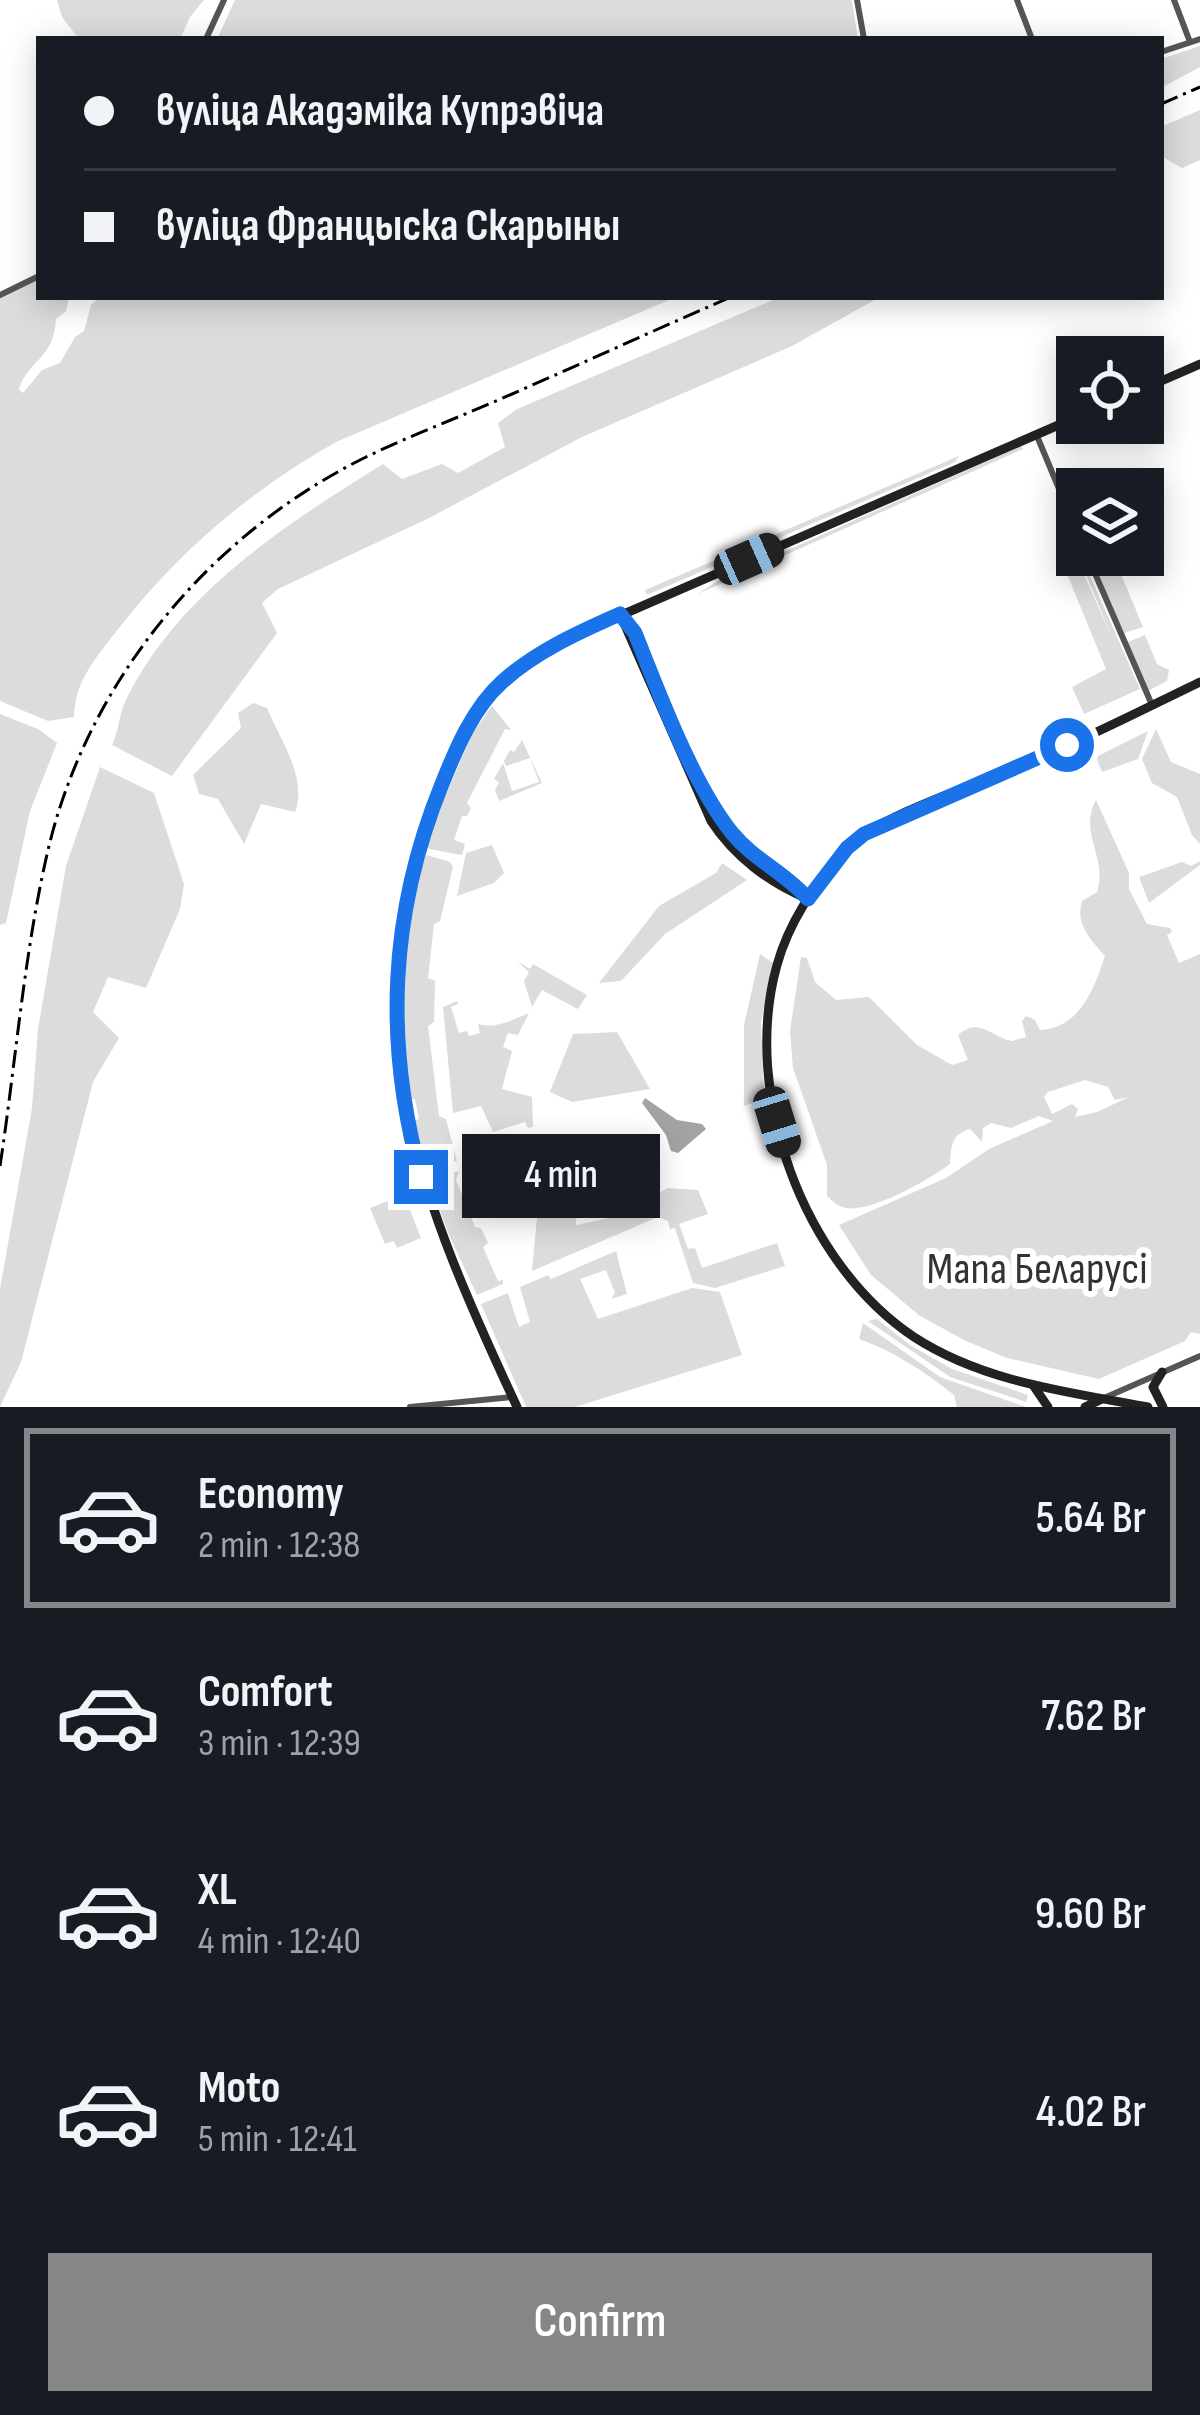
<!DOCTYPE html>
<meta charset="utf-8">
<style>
:root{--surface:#171b24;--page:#20242c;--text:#f1f3f6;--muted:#9ea1a6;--line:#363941;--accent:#858687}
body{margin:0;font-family:"Sofia Sans Condensed",sans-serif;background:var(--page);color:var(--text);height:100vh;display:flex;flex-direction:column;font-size:45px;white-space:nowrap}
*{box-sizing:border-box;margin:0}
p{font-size:39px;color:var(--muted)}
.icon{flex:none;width:66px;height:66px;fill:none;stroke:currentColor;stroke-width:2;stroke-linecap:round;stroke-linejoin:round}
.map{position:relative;height:1407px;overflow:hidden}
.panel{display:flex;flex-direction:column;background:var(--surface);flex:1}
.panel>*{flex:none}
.guide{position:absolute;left:36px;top:36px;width:1128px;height:264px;border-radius:0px;box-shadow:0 6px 30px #0003;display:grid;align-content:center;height:264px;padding:0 48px;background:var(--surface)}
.buttons{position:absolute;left:1056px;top:336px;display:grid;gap:24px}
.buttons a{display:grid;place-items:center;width:108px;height:108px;border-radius:0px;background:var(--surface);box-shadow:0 6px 30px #0003;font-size:60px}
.end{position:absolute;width:54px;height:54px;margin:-27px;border:15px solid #1a73e8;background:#fff;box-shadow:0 0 0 6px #fff}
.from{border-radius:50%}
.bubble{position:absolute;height:84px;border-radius:0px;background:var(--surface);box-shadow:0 6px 30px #0003;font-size:39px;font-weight:600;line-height:84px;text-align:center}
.car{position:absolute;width:36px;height:72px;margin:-36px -18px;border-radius:15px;box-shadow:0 0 9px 3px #0007;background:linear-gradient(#222 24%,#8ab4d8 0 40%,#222 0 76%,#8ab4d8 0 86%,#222 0)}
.guide b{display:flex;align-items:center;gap:42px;height:114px;font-size:45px}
.guide b+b{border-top:3px solid var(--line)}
.guide i{width:30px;height:30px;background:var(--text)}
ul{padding:21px 0 0;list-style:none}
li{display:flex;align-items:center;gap:36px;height:180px;margin:0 24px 18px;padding:0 24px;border:6px solid transparent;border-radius:0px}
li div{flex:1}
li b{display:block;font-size:45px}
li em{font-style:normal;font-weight:600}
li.selected{border-color:var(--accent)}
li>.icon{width:108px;height:108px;stroke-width:1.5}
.cta{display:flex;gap:24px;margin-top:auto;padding:24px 48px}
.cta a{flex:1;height:138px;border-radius:0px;background:var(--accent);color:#fff;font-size:48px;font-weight:600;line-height:138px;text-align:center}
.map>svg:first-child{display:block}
</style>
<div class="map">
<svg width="1200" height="1407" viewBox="0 0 1200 1407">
<rect width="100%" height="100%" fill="#fff"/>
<g fill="#dcdcdc" fill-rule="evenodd">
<polygon points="57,0 204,0 190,17 180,39 79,39 62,17"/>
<polygon points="235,0 852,0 858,39 217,39"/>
<polygon points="1200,46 1200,67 1161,88 1161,59"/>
<polygon points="1200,110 1200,160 1182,168 1161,156 1161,127"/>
<path d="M 39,278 L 39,297 L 69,297 L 66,311 L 56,319 C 54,360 28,359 19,389 L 23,393 L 42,370 L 60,363 L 75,337 L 84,331 L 91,305 L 100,297 L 676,297 L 336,442 C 251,490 179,551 119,628 C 97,657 75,679 74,717 L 48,721 L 0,701 L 0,297 Z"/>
<path d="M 780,297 L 880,297 L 792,346 L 582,437 L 429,518 L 278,589 L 262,603 L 277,633 L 172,776 L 112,745 C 119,730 119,715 125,702 C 176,595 286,524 383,464 L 402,479 L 442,464 L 458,473 L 505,447 L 498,423 L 517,409 Z"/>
<polygon points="1021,446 1023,449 698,594 714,583"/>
<polygon points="959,456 955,462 647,595 645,590"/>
<polygon points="1071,545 1112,638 1078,555 1081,555 1140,689 1084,714 1072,687 1106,669 1060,557 1065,555 1063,548"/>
<polygon points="1090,555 1113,555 1143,627 1124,633"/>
<polygon points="1145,635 1157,664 1169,670 1167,681 1148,691 1128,642"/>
<path d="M 253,703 L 267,708 C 280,740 308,778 295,812 L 261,804 L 244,844 L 218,799 L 199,794 L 193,775 L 241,728 L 238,713 Z"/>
<polygon points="492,706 511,730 505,729 467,803 471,808 467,816 462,816 454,840 465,844 462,855 429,849 426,842 472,734"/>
<polygon points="0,714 38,729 57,743 30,811 6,923 0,925"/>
<polygon points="1156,729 1171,762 1200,774 1200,844 1192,835 1177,797 1152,783 1142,759"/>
<polygon points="1148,731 1138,759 1102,772 1096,757"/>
<polygon points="522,740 542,783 499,801 495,790 499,782 494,779 503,763 512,791 539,782 530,758 506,766 504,761 510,750 514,752"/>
<polygon points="100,767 154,793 184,884 180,909 146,988 108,977 93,1012 119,1038 93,1082 21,1362 0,1407 0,1289 32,1108 38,1029 66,866"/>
<path d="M 1096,800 L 1129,873 L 1129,889 L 1147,924 L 1170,928 L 1172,932 L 1167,935 L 1179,963 L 1200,954 L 1200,1334 L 1191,1332 L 1185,1341 L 1099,1379 L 1007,1358 L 966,1341 L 920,1316 L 871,1275 L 839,1225 L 946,1178 L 989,1149 L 1053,1121 L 1039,1116 L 1011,1128 L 991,1123 L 983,1128 L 982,1142 L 970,1129 C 951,1134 951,1147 950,1164 C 930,1179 867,1216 842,1207 C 836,1205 832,1200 827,1196 L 827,1165 L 793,1068 L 790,1031 L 801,957 L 807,958 L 815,982 L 836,1000 L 869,997 L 917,1045 L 952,1065 L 968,1060 L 958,1035 C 980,1016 990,1037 1012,1041 L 1026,1037 L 1022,1021 L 1026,1016 L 1035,1020 L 1040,1030 C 1080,1028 1094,989 1105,956 C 1091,940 1075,925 1082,901 L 1097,892 C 1108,856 1078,834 1096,800 ZM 1085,1080 L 1108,1087 L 1115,1100 L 1129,1097 L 1097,1112 L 1075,1117 L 1078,1109 L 1072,1104 L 1052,1114 L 1044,1097 L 1048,1092 Z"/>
<polygon points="492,845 504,873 494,883 457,896 466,853"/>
<path d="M 427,855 L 450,862 L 453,867 L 440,921 L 434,924 L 428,978 L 435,981 L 434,1022 L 428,1026 L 439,1116 L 446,1119 L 457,1161 L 430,1170 L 425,1167 L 412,1121 L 419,1119 L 415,1099 L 408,1099 C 398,1017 403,938 421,858 Z"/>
<polygon points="1200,861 1200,865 1149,903 1139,877 1182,862 1191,866"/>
<polygon points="722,863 747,880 665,934 621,981 599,983 659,906 716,873"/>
<polygon points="760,954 773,963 761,1023 764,1099 744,1106 744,1025"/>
<polygon points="517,961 530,969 533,964 587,995 578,1009 542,990 532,1007 524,981 529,972"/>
<path d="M 457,1001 L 458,1004 L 451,1007 L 459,1033 L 467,1031 L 469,1036 L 480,1033 L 478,1024 C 495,1029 510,1021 529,1013 L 518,1035 L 508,1033 L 503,1047 L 512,1051 L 502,1089 L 532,1097 L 533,1127 L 528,1128 L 525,1122 L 493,1132 L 481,1106 L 453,1113 L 443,1007 Z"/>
<polygon points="617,1032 650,1089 572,1102 550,1092 573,1034"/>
<polygon points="540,1136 553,1143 568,1137 564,1207 570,1212 576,1210 576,1225 614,1217 668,1188 698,1190 708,1214 679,1224 688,1249 695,1248 702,1268 777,1243 785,1266 715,1288 693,1283 675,1228 670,1229 668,1221 658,1217 532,1271 539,1197 536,1147"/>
<polygon points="534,1147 534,1162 526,1160 519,1167 521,1178 532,1180 532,1184 479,1200 483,1196 475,1174 470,1174 468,1168"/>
<polygon points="459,1171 456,1180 475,1227 481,1228 488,1243 483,1247 498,1281 503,1280 503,1284 477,1295 449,1235 429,1181"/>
<polygon points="404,1195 421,1238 397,1248 394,1241 385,1244 370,1208"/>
<polygon points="616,1251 627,1294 611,1299 615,1293 606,1270 580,1279 598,1319 692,1288 720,1292 742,1355 575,1407 526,1407 481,1304 508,1293 519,1327 530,1322 520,1287 548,1275 551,1279"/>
<polygon points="877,1319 910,1345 952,1369 1028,1395 1026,1402 950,1377 868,1321"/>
<path d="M 863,1323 L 940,1377 L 1026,1407 L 957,1407 L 954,1395 C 925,1372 894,1351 859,1339 Z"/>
</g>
<polygon fill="#a3a3a3" points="645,1098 677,1120 702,1124 706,1129 678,1153 671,1151 666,1135 642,1103"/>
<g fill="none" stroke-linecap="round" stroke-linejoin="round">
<g stroke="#555" stroke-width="6">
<polyline points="857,0 864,39"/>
<polyline points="1017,0 1032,39"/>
<polyline points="1174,0 1190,42"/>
<polyline points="206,39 224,0"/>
<polyline points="1161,52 1200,39"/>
<polyline points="0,295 39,276"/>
<polyline points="1037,436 1077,532"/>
<polyline points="1087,555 1152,705"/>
<polyline points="1104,1398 1200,1356"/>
<polyline points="410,1407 513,1397"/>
</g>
<g stroke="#222" stroke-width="9">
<polyline points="1143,389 1200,364"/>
<path d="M 620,614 L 711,821 C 734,856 769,883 808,899"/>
<path d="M 624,619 L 635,633 C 661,695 691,785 733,835 C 754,859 785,871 804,895"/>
<polyline points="1162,1372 1153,1387 1163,1407"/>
<polyline points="1033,1385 1048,1407"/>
<path d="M 517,1407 C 424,1207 347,1029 432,809 C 465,722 483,688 564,640 L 1077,417"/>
<polyline points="1085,1407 1102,1399"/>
<path d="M 1148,1407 C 1068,1392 983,1382 914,1337 C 803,1263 741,1093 777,965 C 789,922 817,881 847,849 C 877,816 975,785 1018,767 C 1080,742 1140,711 1200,682"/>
</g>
<g stroke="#000" stroke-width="3" stroke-dasharray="18 6 3 6" stroke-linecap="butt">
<polyline points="1161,104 1200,87"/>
<path d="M 0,1166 C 16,1061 24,953 48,850 C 88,681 209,535 364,458 C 405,438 447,422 489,404 C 570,369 650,332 731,297"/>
</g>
</g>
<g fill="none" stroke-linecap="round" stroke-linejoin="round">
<path stroke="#1a73e8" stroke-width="15" d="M 421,1177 C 384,1043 389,914 442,784 C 456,749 473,708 502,682 C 535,652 579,632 620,614 L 635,633 C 659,693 692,783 732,833 C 754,860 786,873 808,899 L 847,848 L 864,834 L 1067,745"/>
</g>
<g text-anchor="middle" stroke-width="12" stroke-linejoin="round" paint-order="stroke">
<g font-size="45" fill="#333" stroke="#fff">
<text x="1037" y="1283">Мапа Беларусі</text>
</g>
</g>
</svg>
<div class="buttons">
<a><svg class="icon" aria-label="locate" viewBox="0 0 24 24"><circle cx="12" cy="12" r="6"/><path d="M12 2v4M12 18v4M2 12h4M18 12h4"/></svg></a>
<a><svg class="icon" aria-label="layers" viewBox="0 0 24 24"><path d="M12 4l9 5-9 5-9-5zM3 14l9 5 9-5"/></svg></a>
</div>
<i class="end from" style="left:1067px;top:745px"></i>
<i class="end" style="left:421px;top:1177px"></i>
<div class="bubble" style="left:462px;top:1134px;width:198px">4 min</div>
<i class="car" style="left:749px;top:559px;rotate:66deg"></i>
<i class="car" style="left:777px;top:1122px;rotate:163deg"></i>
<div class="guide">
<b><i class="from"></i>вуліца Акадэміка Купрэвіча</b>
<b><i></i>вуліца Францыска Скарыны</b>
</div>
</div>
<section class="panel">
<ul>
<li class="selected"><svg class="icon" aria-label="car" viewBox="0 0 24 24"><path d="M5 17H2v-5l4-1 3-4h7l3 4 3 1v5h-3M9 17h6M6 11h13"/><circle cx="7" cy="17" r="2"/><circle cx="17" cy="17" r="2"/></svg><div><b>Economy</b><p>2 min · 12:38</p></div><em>5.64 Br</em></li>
<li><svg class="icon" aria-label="car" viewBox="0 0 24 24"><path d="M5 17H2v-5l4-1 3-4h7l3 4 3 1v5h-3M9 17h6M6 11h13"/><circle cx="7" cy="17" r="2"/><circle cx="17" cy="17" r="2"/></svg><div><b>Comfort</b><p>3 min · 12:39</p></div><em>7.62 Br</em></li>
<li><svg class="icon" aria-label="car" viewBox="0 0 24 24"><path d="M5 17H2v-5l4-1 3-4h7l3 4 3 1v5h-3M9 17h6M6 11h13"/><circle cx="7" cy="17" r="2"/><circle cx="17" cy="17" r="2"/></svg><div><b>XL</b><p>4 min · 12:40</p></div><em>9.60 Br</em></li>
<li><svg class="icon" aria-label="car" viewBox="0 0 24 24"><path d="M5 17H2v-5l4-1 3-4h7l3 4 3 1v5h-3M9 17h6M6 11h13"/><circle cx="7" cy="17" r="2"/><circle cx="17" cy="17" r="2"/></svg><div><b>Moto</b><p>5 min · 12:41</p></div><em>4.02 Br</em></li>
</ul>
<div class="cta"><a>Confirm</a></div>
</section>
